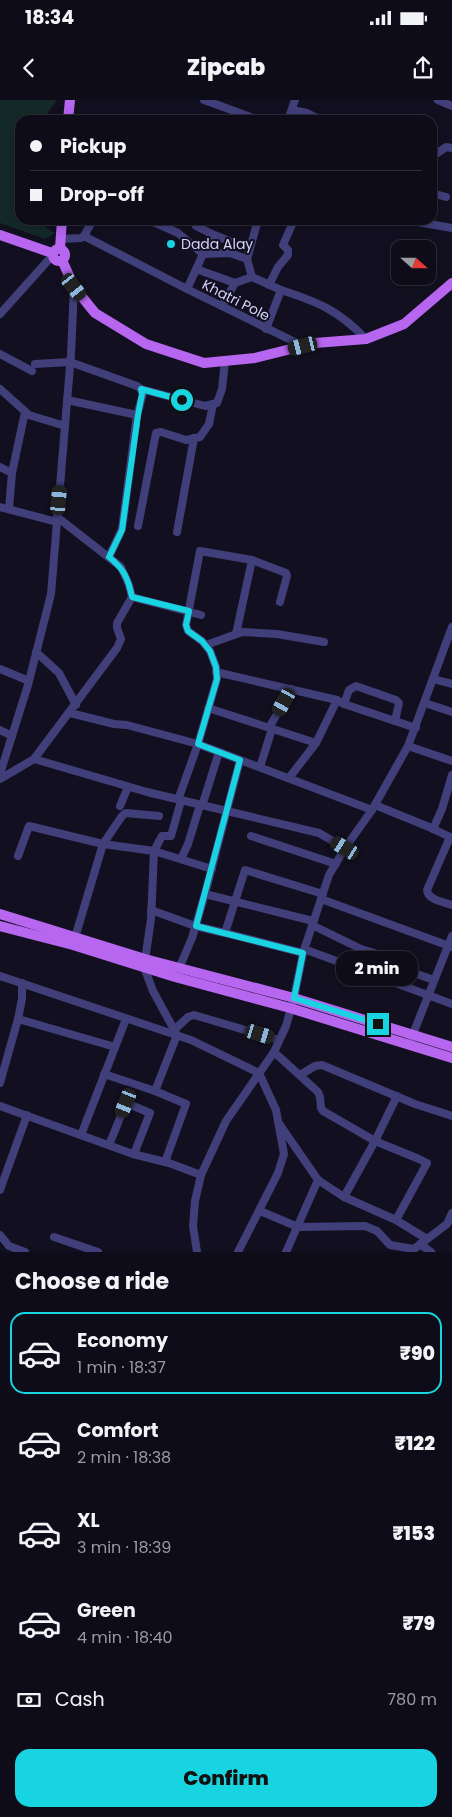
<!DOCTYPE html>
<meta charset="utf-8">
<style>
:root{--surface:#0e0c18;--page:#1c1a25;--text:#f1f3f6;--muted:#9b9ba2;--line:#2e2c37;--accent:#18d4e1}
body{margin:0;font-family:Poppins,sans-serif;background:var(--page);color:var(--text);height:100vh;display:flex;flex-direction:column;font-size:19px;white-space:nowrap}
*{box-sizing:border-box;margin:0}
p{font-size:16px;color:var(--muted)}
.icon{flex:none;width:28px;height:28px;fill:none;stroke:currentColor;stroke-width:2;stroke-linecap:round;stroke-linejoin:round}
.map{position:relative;height:1152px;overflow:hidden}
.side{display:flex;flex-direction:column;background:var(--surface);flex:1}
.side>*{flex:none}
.banner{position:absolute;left:15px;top:15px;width:422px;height:110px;border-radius:15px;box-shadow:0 2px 12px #0003,0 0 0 1px var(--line);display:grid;align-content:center;height:110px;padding:0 15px;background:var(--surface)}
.needle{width:32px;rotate:111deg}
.fabs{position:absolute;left:391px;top:140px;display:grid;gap:10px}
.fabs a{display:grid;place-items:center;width:45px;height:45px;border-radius:10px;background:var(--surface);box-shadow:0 2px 12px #0003,0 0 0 1px var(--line);font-size:25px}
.end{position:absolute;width:22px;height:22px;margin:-11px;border:6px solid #18d4e1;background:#111;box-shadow:0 0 0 2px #111}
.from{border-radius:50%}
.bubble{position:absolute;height:35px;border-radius:15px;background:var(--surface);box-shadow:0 2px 12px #0003,0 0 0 1px var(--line);font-size:16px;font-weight:800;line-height:35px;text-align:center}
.car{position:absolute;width:15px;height:30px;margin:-15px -8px;border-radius:6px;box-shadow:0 0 4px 1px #0007;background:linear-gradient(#222 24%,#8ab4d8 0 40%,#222 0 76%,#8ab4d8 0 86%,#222 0)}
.banner b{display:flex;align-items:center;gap:18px;height:48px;font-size:19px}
.banner b+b{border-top:1px solid var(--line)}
.banner i{width:12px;height:12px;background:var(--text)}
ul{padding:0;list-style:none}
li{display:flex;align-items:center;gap:15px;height:82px;margin:0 10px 8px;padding:0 5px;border:2px solid transparent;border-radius:15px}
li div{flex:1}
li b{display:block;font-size:19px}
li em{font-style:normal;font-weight:800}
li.current{border-color:var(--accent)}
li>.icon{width:45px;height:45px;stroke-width:1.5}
h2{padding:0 15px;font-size:22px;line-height:60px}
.pay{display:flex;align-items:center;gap:12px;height:55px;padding:0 15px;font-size:19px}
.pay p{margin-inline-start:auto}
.primary-button{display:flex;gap:10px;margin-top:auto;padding:10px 15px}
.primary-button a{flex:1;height:58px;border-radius:15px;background:var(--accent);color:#111;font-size:20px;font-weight:800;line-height:58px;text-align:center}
.status{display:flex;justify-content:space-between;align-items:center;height:35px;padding:0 25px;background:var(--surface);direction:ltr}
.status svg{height:14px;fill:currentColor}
header{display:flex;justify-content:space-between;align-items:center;height:65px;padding:0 15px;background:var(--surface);font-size:22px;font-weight:800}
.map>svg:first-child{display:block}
</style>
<div class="status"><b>18:34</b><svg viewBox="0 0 49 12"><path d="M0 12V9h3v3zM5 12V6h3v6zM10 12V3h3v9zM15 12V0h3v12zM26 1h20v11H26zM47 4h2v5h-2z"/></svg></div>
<header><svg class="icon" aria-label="back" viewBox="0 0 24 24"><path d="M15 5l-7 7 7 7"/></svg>Zipcab<svg class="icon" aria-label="share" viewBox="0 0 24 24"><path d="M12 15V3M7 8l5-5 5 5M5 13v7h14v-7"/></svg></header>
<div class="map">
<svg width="452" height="1152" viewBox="0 0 452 1152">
<rect width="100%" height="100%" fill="#121020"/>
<polygon fill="#132928" points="0,0 57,0 48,12 47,20 20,20 20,120 47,120 46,128 55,133 45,139 0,123"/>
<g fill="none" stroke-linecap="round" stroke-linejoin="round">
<g stroke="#403f7a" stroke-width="8">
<polyline points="204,0 259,20"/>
<polyline points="438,0 452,6"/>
<polyline points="292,10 307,13 321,20"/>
<polyline points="288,20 295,0"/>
<polyline points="432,57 446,47 452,48"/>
<polyline points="432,93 446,97"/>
<polyline points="149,120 178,133 203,154 187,189 303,246"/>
<polyline points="407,120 452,128"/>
<polyline points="196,126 212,134"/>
<polyline points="84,136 93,120"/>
<polyline points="60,139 81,138 84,136 187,189"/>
<polyline points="229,141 212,134 203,154 230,153 247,159 252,177 235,183"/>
<polyline points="247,159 258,120"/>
<polyline points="196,169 235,183 222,206"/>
<polyline points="252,177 281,190 266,229"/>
<polyline points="269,185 278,167 288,155 288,150 283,145 294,120"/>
<path d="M 281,190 C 318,202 338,210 366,239"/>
<polyline points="0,214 52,156"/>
<polyline points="0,254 32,271"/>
<polyline points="35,264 70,262 137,286 141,289 143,294 137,315"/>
<polyline points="0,289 29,315 65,326"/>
<polyline points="141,289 205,306 217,303 222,289 225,261"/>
<polyline points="67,300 137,315 122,429 109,457"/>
<polyline points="0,367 12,373"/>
<polyline points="0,407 57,422"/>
<polyline points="9,409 12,373 25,312"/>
<polyline points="138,426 156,333 161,332 186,340 200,337 209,324 213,304"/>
<polyline points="177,432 194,338"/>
<polyline points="252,460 286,473 287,476 280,502"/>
<polyline points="132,497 201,515"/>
<polyline points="206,545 242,532 277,534 324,542"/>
<polyline points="36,552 59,573 76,605"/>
<polyline points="0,569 29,581"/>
<polyline points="216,572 337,600 344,604 416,628"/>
<polyline points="433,579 452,584"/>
<polyline points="425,603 452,612"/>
<polyline points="344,604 349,590 356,586 396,600 399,603 395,621"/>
<polyline points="208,608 316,643"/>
<polyline points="70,613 114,624 127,625 198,644 372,710"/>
<polyline points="269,628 291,589"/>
<polyline points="0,630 12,636"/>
<polyline points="408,646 452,661"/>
<polyline points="34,659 147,692 319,733 345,748"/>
<polyline points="260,667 272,629"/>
<polyline points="0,674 28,585 51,494 71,254 74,187"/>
<polyline points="289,678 316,643 337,600"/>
<polyline points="0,679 34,659 117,548 121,539 117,528 117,523 132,497 129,485 121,467 57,417"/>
<polyline points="178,700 198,644 217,579 216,567 210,551 202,541 188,531 186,525 200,451 252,460 236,534"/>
<polyline points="375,705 429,727 452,738"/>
<polyline points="120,706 128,687"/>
<polyline points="202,706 219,652"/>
<polyline points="433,729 442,709 452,675"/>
<polyline points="251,736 336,764"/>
<path d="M 450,737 L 427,790 C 428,800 443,802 452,805"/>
<polyline points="18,756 29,726 103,744 122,716 126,713 159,716"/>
<polyline points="181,759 188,744 200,705"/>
<polyline points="205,794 313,821"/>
<polyline points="321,799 452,847"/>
<polyline points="151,810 195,826 225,833 245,770 323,794"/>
<polyline points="312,825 361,849 374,853 400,864 409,865 414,873 434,880"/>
<polyline points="225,833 303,853"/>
<polyline points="74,841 103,744 154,751 162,736 171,736 181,701"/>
<polyline points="304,849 452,904"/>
<polyline points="177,873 192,838 205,794 240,660"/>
<polyline points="0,876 191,940 259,973 276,1010 284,1054 278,1073 238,1152"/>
<polyline points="22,883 22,899 18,919 115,947"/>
<polyline points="174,930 188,917 194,915 279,940"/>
<polyline points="411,939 452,836"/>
<polyline points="274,952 318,992 320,997 321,1008 323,1011 375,1041 419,1059 427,1063 396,1120"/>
<polyline points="104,974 155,991 186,1004 165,1062"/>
<polyline points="300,975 315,966 322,965 415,1004 452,1016"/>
<polyline points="0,983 18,919"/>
<polyline points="155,991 177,935 153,891 144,867 151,819 154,751 212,769"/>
<polyline points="0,1006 133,1054 169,1063 201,1075"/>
<polyline points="278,1022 318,1080 344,1097 396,1120 427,1139"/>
<polyline points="81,1035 126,919"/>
<polyline points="109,1045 126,1003 150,1013 134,1054"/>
<polyline points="0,1090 27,1015"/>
<polyline points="344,1097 375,1041 397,996"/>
<polyline points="260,1111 298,1127 365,1126 377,1131 390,1145 414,1149 447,1124 452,1113"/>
<polyline points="0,1135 9,1146 25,1152"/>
<polyline points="54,1137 98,1152"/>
<polyline points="420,1144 431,1152"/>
<polyline points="197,1152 193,1126 195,1101 201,1075 226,1021 274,952 286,926 294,898 303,853 329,775 345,748 372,710 408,646 452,527"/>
<polyline points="286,1152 318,1080"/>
</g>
<g stroke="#b766ef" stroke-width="10">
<polyline points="68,20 70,0"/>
<polyline points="0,135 52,153"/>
<polyline points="60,148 62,120"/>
<circle cx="59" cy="155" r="6"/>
<polyline points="62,160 74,187 95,213 146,244 204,263 255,258 315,243 366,239 404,224 452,183"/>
<polyline points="0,814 145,859 294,898 452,947"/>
<polyline points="0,826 73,845 175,877 290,908 452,958"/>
</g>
</g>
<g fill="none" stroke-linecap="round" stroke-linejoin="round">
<path stroke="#18d4e1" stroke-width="6" d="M 182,300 L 141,289 L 142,294 L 138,315 L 122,430 L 109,457 C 124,469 128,478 132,497 L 189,511 L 186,525 L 188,531 L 202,541 L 210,551 L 216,567 L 217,579 L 198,644 L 240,660 L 196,826 L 303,853 L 294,898 L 378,924"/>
</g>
<circle fill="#18d4e1" stroke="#121020" stroke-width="2" cx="171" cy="144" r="5"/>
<g text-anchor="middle" stroke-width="4" stroke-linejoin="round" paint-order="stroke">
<g font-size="14" fill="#d7d3fa" stroke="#121020" text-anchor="start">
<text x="181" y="149">Dada Alay</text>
</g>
<g font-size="14" fill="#d7d3fa" stroke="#121020">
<text transform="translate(236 200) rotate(27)" y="5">Khatri Pole</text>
</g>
</g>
</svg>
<div class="fabs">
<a><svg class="needle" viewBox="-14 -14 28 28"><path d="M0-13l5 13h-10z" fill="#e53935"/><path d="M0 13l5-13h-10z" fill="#9b9ba2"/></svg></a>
</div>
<i class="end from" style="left:182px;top:300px"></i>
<i class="end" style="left:378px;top:924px"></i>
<div class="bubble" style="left:336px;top:851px;width:82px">2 min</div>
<i class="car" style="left:74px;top:187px;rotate:142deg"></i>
<i class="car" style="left:303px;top:246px;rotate:256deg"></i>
<i class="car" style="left:59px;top:400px;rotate:5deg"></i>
<i class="car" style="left:284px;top:602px;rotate:209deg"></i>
<i class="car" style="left:345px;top:748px;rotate:301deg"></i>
<i class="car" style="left:260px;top:934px;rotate:107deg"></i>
<i class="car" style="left:126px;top:1003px;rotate:202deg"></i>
<div class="banner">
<b><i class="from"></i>Pickup</b>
<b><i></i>Drop-off</b>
</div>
</div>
<section class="side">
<h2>Choose a ride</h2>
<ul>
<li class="current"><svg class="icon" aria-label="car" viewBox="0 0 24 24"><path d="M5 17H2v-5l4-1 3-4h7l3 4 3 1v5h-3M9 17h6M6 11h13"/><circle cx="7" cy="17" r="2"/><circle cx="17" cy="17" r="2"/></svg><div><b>Economy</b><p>1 min · 18:37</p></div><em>₹90</em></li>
<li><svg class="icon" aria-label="car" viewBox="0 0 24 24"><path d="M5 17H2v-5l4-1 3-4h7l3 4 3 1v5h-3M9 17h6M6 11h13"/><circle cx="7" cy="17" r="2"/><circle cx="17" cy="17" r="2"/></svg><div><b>Comfort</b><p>2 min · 18:38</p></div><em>₹122</em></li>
<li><svg class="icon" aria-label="car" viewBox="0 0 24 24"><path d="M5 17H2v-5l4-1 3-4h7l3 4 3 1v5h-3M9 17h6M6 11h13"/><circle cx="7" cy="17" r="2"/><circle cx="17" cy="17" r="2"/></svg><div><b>XL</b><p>3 min · 18:39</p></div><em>₹153</em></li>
<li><svg class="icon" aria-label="car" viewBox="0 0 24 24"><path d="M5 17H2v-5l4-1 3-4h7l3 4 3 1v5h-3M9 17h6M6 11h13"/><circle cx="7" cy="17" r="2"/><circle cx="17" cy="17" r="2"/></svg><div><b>Green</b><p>4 min · 18:40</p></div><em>₹79</em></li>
</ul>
<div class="pay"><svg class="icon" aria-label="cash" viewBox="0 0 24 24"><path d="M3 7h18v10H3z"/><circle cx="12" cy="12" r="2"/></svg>Cash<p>780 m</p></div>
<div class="primary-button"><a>Confirm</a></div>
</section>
